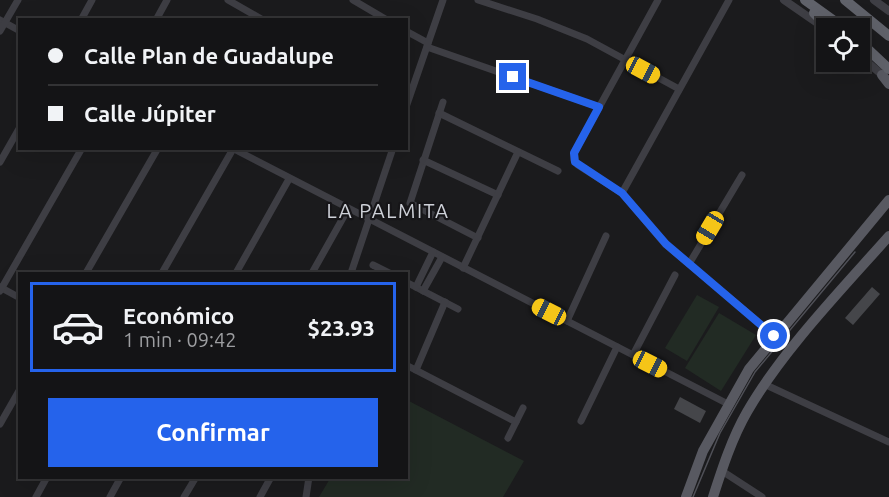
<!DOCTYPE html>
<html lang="es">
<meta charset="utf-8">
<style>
:root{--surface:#141416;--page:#212123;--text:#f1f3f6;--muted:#9d9ea1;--line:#333335;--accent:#2563eb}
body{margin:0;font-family:Ubuntu,sans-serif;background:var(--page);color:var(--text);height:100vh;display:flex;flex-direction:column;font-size:22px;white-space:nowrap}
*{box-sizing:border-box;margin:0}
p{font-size:20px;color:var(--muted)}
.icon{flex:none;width:33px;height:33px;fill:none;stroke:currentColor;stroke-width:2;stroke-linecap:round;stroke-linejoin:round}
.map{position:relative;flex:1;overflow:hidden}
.drawer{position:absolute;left:18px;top:272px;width:390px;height:207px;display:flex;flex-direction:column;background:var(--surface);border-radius:0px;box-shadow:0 6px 24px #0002,0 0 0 2px var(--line)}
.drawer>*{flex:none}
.guide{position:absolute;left:18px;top:18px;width:390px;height:132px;border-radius:0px;box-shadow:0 6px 24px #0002,0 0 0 2px var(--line);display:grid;align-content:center;height:132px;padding:0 30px;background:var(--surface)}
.fabs{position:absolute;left:816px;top:18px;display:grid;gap:12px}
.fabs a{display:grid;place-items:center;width:54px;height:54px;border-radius:0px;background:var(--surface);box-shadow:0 6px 24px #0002,0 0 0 2px var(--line);font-size:30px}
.end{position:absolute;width:27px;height:27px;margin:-14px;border:8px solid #2563eb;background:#fff;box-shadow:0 0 0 3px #fff}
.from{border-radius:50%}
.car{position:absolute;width:18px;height:36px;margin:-18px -9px;border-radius:8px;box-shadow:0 0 4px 2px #0007;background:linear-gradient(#f5c518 24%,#345 0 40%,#f5c518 0 76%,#345 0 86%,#f5c518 0)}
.guide b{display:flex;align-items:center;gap:21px;height:57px;font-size:22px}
.guide b+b{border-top:2px solid var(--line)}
.guide i{width:15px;height:15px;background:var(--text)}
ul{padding:10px 0 0;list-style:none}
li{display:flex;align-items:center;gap:18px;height:90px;margin:0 12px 9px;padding:0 18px;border:3px solid transparent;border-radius:0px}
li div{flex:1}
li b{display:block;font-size:22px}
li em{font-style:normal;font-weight:700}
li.on{border-color:var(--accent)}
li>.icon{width:54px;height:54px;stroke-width:1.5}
.button{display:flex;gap:12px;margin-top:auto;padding:12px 30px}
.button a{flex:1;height:69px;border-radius:0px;background:var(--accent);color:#fff;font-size:24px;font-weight:700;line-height:69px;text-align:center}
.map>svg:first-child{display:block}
</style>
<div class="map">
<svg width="889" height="497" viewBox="0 0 889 497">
<rect width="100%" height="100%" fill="#1b1b1d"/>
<g fill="#222b24">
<polygon points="697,295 719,307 687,361 665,348"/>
<polygon points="719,313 756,335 721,391 685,368"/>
<polygon points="407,400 524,461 503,497 319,497 331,477 406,477"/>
</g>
<g fill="#45464a">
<polygon points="872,287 880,294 853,325 845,318"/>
<polygon points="680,397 706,411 700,423 674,409"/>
</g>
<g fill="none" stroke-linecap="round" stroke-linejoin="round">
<g stroke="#3e3e44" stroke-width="7">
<polyline points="228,0 263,20"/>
<polyline points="353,0 387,20"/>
<polyline points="478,0 537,19 587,39 679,89"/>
<polyline points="658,0 574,153 574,160 578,165 622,193 665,244 774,335"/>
<polyline points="0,20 20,31"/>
<polyline points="81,20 92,0"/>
<polyline points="156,20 167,0"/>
<polyline points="0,31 18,0"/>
<polyline points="406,31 428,43"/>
<polyline points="427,47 599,107"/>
<polyline points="443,102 410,203 478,238"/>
<polyline points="406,107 443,0"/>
<polyline points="439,113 558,171"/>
<polyline points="232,148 728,404"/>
<polyline points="423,160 498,195"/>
<polyline points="0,162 20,127"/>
<polyline points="622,193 729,0"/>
<polyline points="689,264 742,175"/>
<polyline points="373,265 389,273"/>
<polyline points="463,268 518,152"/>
<polyline points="86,273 158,148"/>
<polyline points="162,273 233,149"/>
<polyline points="236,273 289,179"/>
<polyline points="312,273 348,209"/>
<polyline points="351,273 393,148"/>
<polyline points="406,282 458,309"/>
<polyline points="0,287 20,298"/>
<polyline points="416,287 433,252"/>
<polyline points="0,291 82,148"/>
<polyline points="423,291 442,257"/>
<polyline points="567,321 606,236"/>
<polyline points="633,355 675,275"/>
<polyline points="406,365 516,422"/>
<polyline points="416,370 445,302"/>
<polyline points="764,384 889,442"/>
<polyline points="581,421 617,347"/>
<polyline points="0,424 20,389"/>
<polyline points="508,438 523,408"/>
<polyline points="722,471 762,497"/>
<polyline points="36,497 47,477"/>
<polyline points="110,497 121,477"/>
<polyline points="184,497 196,477"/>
<polyline points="260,497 271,477"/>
<polyline points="306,497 309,477"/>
</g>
<g stroke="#3e3e44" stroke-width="8">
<polyline points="784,0 823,27"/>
<polyline points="874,0 889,11"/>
<polyline points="860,56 887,79"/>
</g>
<g stroke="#585961" stroke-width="10">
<polyline points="882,75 889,84"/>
<polyline points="686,497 703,451 749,369 889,200"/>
<path d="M 713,497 C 722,469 732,438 747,412 C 782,351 842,289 889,236"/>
</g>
<g stroke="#60626a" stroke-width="10">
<polyline points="805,0 844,28"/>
<polyline points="845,0 889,36"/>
<polyline points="814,13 829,28"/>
<polyline points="860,42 889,69"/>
</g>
<polyline stroke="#4f5057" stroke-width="1.5" points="693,497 720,433 755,372 855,252"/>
</g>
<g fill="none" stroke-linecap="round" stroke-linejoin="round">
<polyline stroke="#2563eb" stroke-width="8" points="513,77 599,107 574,153 575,162 622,193 666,244 774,336"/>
</g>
<g text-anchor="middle" stroke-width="4.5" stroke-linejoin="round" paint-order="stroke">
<g font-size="20" letter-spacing="1.5" fill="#ced1d8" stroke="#161518">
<text x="388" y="218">LA PALMITA</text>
</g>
</g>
</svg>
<div class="fabs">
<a><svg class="icon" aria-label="locate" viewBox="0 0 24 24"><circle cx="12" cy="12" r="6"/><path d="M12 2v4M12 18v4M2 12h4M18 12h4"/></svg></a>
</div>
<i class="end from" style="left:774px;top:336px"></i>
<i class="end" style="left:513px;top:77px"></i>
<i class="car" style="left:643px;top:70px;rotate:118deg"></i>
<i class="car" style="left:710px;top:228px;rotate:211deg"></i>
<i class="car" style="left:549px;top:312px;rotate:297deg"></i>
<i class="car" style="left:650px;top:364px;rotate:117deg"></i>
<div class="guide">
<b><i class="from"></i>Calle Plan de Guadalupe</b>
<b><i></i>Calle Júpiter</b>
</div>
<section class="drawer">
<ul>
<li class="on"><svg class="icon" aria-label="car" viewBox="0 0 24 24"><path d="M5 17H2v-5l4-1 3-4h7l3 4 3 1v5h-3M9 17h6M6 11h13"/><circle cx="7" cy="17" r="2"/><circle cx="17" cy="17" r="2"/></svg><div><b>Económico</b><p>1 min · 09:42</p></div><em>$23.93</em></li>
</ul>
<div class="button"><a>Confirmar</a></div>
</section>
</div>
